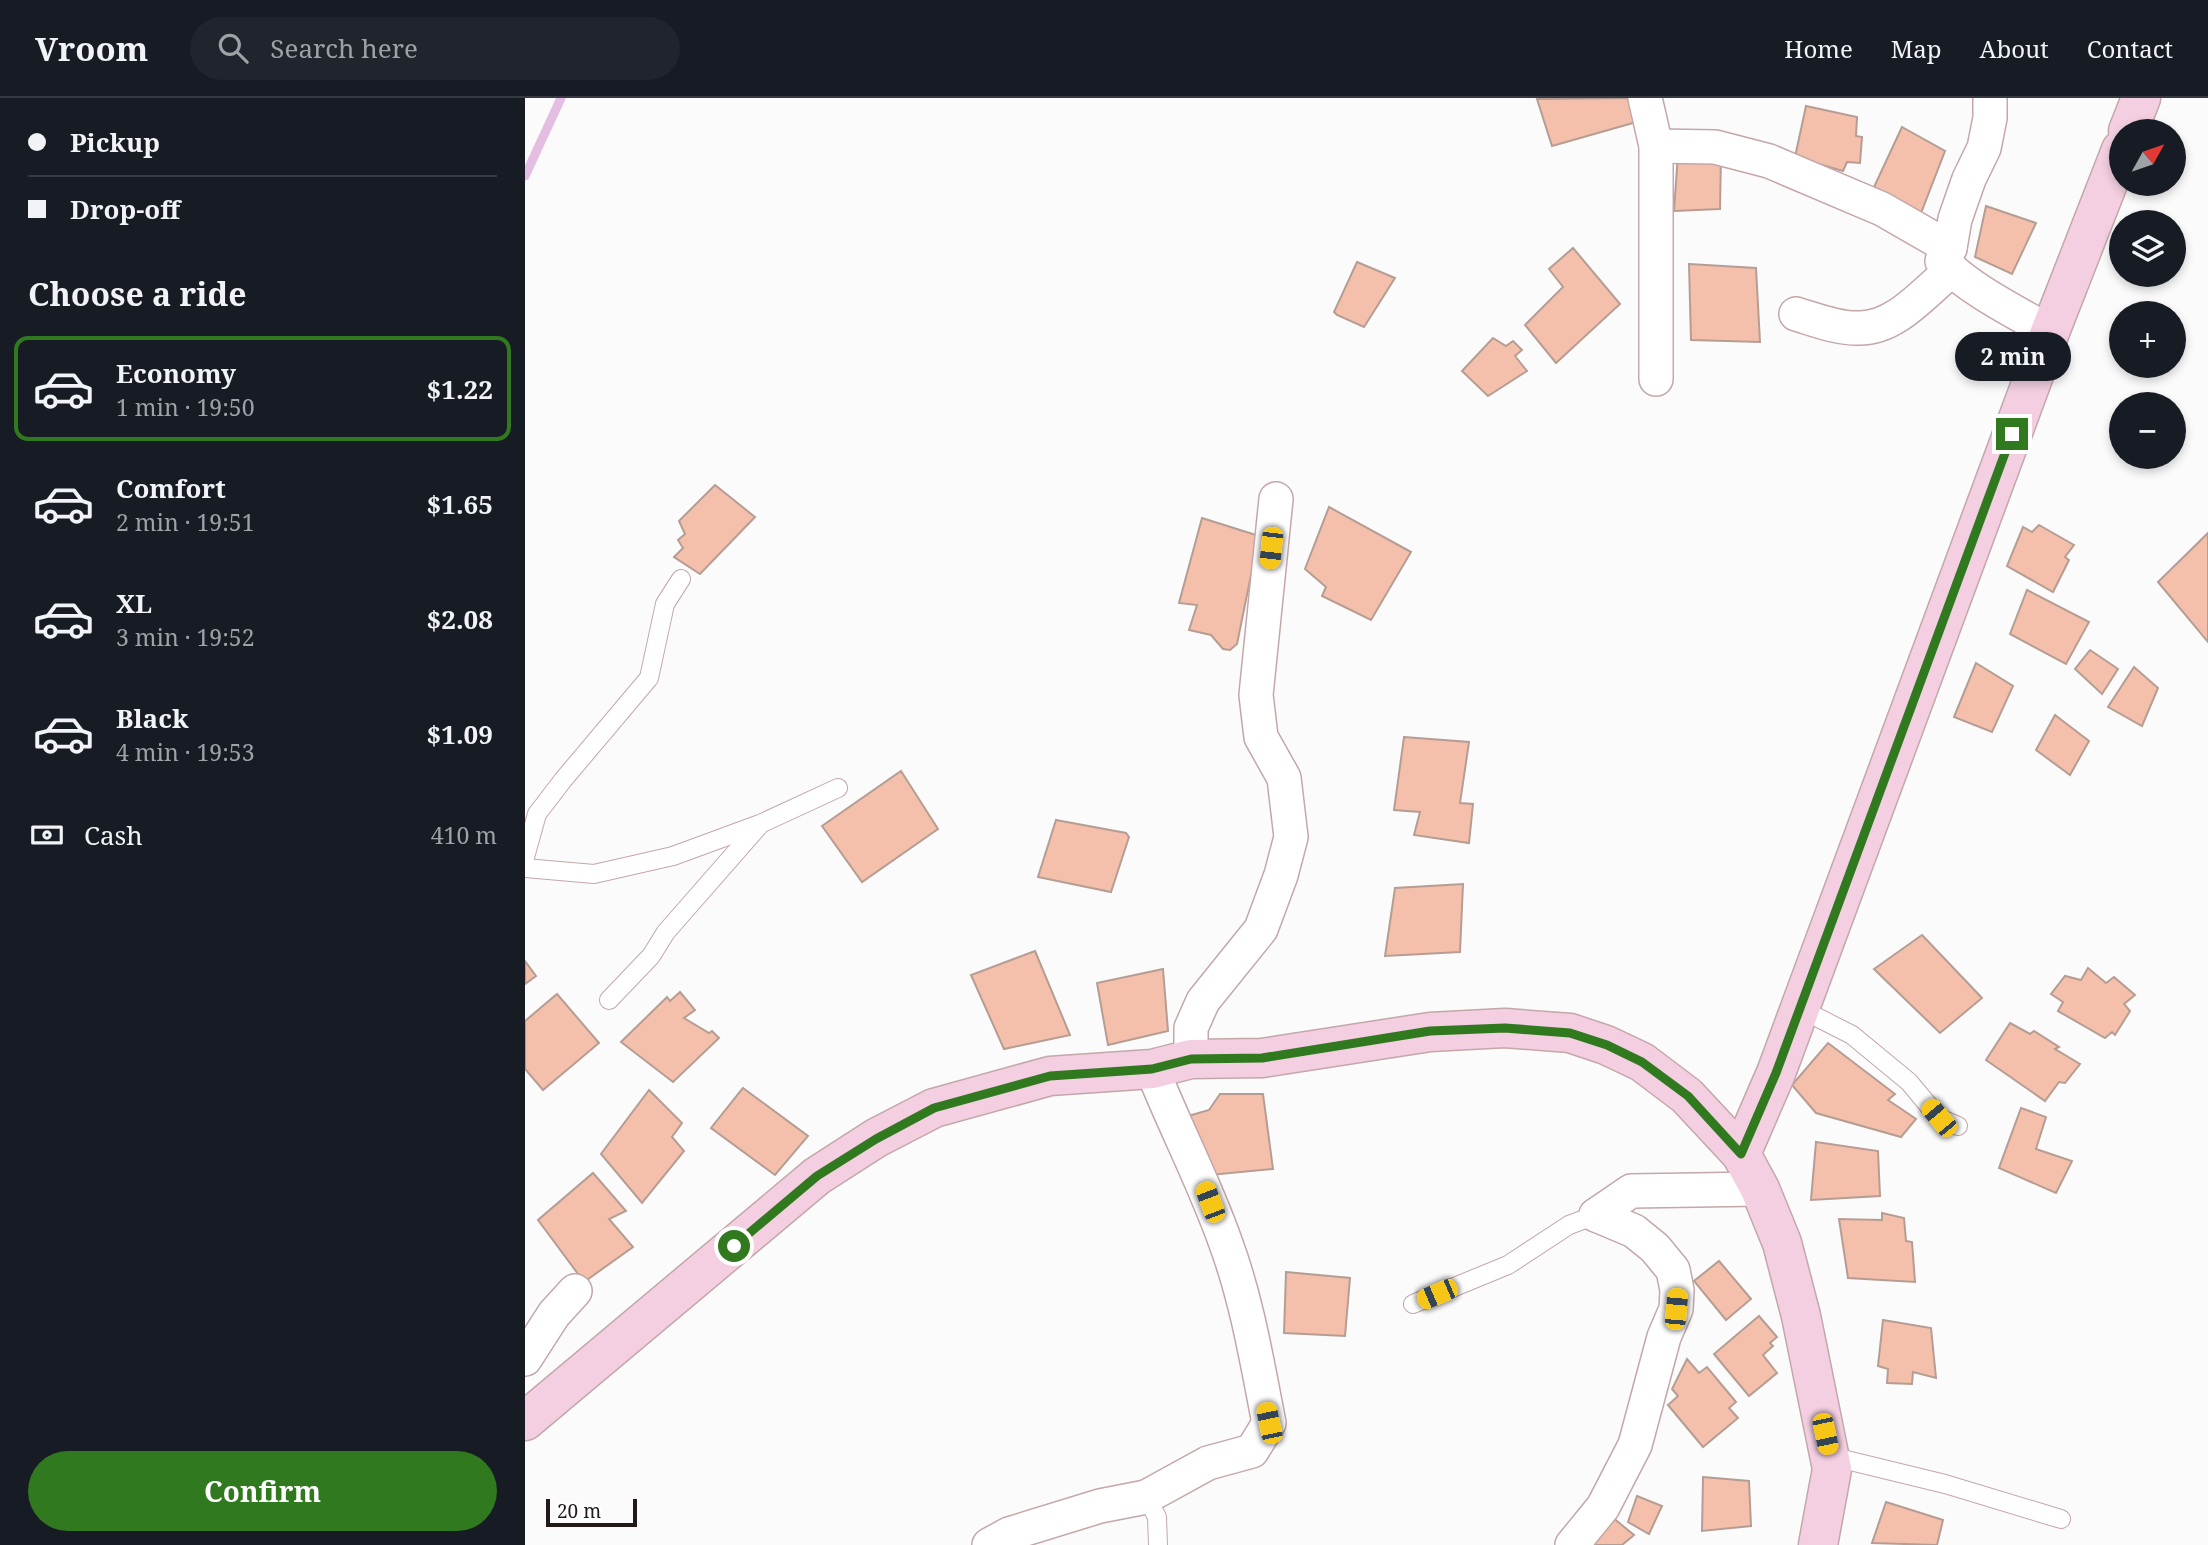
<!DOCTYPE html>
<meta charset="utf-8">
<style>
:root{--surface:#171b24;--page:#20242c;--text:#f1f3f6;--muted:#9ea1a6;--line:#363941;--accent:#30791f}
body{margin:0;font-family:"Noto Serif",serif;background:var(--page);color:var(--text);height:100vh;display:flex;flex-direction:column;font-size:26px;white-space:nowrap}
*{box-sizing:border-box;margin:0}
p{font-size:23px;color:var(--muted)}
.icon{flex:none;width:38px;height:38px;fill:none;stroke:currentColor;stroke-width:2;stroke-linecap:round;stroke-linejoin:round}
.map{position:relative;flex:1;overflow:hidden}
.panel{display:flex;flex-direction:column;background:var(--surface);width:525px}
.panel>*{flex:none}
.hud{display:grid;align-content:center;height:154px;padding:0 28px;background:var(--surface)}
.needle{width:46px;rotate:50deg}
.buttons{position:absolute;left:1584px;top:21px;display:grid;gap:14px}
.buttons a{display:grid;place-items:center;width:77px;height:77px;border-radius:50%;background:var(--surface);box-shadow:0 4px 10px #0003;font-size:35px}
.scale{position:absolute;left:21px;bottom:18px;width:91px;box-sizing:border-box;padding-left:7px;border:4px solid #241919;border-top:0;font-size:19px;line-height:24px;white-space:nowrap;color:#241919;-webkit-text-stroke:5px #fff;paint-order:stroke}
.end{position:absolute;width:32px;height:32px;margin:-16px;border:9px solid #30791f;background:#fff;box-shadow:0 0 0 4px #fff}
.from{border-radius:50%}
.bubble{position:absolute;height:49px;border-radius:24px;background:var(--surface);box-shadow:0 4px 10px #0003;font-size:23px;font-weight:700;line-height:49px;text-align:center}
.car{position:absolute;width:21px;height:42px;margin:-21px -10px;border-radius:9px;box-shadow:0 0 5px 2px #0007;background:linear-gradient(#f5c518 24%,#345 0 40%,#f5c518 0 76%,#345 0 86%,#f5c518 0)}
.hud b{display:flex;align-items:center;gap:24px;height:66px;font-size:26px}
.hud b+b{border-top:2px solid var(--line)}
.hud i{width:18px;height:18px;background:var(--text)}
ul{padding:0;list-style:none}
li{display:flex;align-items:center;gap:21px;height:105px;margin:0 14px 10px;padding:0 14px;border:4px solid transparent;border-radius:14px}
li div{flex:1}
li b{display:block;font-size:26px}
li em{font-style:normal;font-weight:700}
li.active{border-color:var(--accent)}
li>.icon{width:63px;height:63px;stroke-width:1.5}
h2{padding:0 28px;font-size:32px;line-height:84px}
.pay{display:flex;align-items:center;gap:18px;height:77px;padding:0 28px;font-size:26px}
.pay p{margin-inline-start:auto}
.button{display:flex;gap:14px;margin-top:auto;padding:14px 28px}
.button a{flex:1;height:80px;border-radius:42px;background:var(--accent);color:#fff;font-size:28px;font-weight:700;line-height:80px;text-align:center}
header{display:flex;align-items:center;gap:42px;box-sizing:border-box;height:98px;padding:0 35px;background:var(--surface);border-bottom:2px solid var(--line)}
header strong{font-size:33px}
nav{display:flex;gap:38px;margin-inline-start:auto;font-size:24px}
.search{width:490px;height:63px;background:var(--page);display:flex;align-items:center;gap:18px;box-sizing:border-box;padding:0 24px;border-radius:38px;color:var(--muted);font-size:26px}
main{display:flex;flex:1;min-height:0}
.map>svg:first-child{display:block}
</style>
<header>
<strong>Vroom</strong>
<div class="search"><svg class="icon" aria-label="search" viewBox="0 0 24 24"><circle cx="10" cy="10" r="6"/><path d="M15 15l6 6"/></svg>Search here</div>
<nav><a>Home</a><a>Map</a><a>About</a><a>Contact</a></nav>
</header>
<main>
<section class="panel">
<div class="hud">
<b><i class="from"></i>Pickup</b>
<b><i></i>Drop-off</b>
</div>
<h2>Choose a ride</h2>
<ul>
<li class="active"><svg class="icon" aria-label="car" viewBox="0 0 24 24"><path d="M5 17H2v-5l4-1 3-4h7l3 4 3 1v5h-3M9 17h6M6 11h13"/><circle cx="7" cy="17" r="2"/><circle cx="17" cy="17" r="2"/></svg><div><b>Economy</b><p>1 min · 19:50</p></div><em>$1.22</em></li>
<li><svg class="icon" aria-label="car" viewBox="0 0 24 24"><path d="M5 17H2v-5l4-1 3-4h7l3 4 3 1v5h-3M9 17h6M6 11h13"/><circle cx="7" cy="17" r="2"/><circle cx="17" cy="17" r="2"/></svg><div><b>Comfort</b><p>2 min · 19:51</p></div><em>$1.65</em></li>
<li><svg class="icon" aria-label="car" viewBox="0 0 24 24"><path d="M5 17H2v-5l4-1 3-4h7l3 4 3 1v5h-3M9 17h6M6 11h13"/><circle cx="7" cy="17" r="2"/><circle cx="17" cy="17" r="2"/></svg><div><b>XL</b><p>3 min · 19:52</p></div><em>$2.08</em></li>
<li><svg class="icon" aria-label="car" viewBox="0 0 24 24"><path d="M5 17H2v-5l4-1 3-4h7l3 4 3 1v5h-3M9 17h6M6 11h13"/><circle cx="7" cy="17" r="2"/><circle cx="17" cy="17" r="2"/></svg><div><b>Black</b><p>4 min · 19:53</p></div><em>$1.09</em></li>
</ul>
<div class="pay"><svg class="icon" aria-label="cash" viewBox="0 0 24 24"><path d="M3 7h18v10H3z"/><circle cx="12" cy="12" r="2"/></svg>Cash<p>410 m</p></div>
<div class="button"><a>Confirm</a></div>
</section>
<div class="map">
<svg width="1683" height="1447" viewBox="0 0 1683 1447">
<rect width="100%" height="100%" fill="#fbfbfb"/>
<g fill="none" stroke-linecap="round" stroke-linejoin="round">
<polyline stroke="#e4bde2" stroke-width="9" points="0,78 36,0"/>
</g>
<g fill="#f4c0ac" stroke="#b69d93" stroke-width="2">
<polygon points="1110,0 1115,23 1027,48 1012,1"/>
<polygon points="1281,8 1332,19 1331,38 1337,39 1335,65 1322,64 1318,73 1270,59"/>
<polygon points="1377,29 1420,53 1396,115 1349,89"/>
<polygon points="1153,56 1196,56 1195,111 1149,113"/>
<polygon points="1461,108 1511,125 1487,176 1450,159"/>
<polygon points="1048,150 1095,206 1031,265 1000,227 1038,189 1024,171"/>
<polygon points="832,164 870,180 839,229 812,217 809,214"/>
<polygon points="1164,166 1231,170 1235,244 1166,242"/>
<polygon points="968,240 981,248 988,243 997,252 990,258 1002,273 963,298 937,273"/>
<polygon points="190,387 230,419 175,476 149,459 158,450 153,442 160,436 154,423"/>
<polygon points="804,409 886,454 846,522 797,498 801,489 780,471"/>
<polygon points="677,420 734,438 712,546 705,552 698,551 686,537 664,532 672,507 654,505"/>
<polygon points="1514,427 1549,447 1540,459 1544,462 1528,494 1482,468 1498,429 1507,434"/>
<polygon points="1683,435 1683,544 1633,484"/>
<polygon points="1502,492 1564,524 1541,566 1485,536"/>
<polygon points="1565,552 1593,571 1577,596 1550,571"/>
<polygon points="1451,565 1488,588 1467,634 1429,619"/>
<polygon points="1609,569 1633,590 1617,628 1583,609"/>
<polygon points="1530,617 1564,643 1545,677 1511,652"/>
<polygon points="879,639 944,644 935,705 948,706 944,745 889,737 895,714 869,712"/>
<polygon points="376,673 413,731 337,784 297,728"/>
<polygon points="531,722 601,735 604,739 586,794 513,779"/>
<polygon points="938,786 935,854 860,858 870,790"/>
<polygon points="1397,837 1457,900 1415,935 1349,871"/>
<polygon points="510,853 545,937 479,951 446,877"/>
<polygon points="0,863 11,878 0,886"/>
<polygon points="1563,870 1581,885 1589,879 1610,897 1599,906 1605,913 1590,937 1587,934 1580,940 1533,913 1538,904 1526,896 1540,878 1556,882"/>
<polygon points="638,871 643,933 583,947 572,885"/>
<polygon points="155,894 170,912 159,920 184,935 187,933 194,940 148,984 96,944 142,899 145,903"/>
<polygon points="32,896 74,945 18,992 0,971 0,923"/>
<polygon points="1485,925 1505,936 1509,933 1534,949 1530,951 1555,966 1540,985 1534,984 1520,1003 1461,962"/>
<polygon points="1303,945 1370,996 1363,1002 1391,1021 1376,1039 1291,1015 1267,987"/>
<polygon points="218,990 283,1038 250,1077 186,1030"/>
<polygon points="124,992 157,1025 147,1039 159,1053 117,1105 76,1056"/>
<polygon points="695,996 738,996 748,1071 685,1077 660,1019 684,1012"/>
<polygon points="1496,1010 1521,1019 1511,1051 1547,1063 1531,1095 1474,1070"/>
<polygon points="1291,1044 1353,1053 1355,1098 1286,1102"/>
<polygon points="68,1075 101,1113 84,1121 108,1149 59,1184 13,1122"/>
<polygon points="1357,1115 1379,1120 1381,1143 1387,1144 1390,1184 1323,1180 1314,1121 1357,1122"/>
<polygon points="1194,1163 1226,1201 1201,1222 1169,1183"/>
<polygon points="761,1174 825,1180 820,1238 759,1235"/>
<polygon points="1234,1218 1252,1239 1245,1245 1248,1248 1238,1257 1252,1275 1224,1298 1189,1256"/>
<polygon points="1358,1222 1406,1230 1411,1280 1388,1274 1387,1286 1362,1285 1363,1271 1353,1268"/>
<polygon points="1162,1261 1174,1275 1182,1269 1211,1304 1204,1310 1213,1320 1178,1349 1143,1307 1153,1298 1147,1291"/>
<polygon points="1178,1379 1224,1383 1226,1428 1177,1433"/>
<polygon points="1112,1398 1137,1408 1124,1436 1103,1424"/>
<polygon points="1361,1404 1418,1422 1412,1447 1347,1445"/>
<polygon points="1087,1419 1109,1437 1097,1447 1061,1447"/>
</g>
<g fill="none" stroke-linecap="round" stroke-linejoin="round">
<defs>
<g id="lane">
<polyline points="0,759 12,716 38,682 124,580 140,506 156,481"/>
<polyline points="0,770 69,776 148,758 235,726 313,690"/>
<polyline points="84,902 126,858 141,834 233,729"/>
<polyline points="1274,910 1327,937 1384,984 1414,1020 1433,1028"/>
<polyline points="888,1206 983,1167 1044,1127 1071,1117"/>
<polyline points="1305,1358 1420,1386 1536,1421"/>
<polyline points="621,1399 632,1419 633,1447"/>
</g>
<g id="street">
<polyline points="1120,0 1131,48 1131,281"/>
<path d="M 1465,0 L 1465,20 L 1459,50 L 1444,81 L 1430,121 L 1425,150 L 1417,163 C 1447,193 1489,213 1525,234"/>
<polyline points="1131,48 1190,49 1244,63 1357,111 1425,150"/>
<path d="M 1271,216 C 1291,222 1314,231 1335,230 C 1372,230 1400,193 1427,172"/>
<polyline points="666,961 666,930 678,903 736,831 756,777 766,739 759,680 736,639 731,597 751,401"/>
<polyline points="1071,1117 1106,1093 1235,1091"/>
<polyline points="0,1261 29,1216 50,1193"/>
<path d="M 464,1447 L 484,1436 L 575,1408 L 621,1399 L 683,1365 L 727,1353 L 744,1325 C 732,1264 722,1202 700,1143 C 679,1084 650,1029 627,971"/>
<polyline points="1047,1447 1078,1409 1110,1347 1139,1239 1151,1211 1152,1192 1148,1172 1130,1150 1109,1133 1071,1117"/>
</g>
<g id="secondary">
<polyline points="1603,33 1616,0"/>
<polyline points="1216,1056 1251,975 1525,234 1596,52"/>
<polyline points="0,1323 292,1078 351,1040 409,1010 525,978 627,971 666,961 737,960 905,934 980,930 1045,935 1081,947 1117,964 1162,998 1216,1056 1235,1091 1257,1145 1276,1218 1307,1371 1293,1447"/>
</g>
</defs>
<use href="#lane" stroke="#c4a7a8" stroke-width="20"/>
<use href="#street" stroke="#c4a7a8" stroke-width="36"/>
<use href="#secondary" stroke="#c4a7a8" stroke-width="41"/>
<use href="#lane" stroke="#fff" stroke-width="18"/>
<use href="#street" stroke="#fff" stroke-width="33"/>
<use href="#secondary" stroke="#f3cfe1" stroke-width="38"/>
</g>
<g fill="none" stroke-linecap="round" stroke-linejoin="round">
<polyline stroke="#30791f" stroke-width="9" points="209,1148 292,1078 351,1041 409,1010 525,978 627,971 666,961 737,960 905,933 980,930 1045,935 1082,947 1117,964 1163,998 1216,1056 1251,975 1487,336"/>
</g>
</svg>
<div class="buttons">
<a><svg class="needle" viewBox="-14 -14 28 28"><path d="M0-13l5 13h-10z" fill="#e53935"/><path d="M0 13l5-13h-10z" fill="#9ea1a6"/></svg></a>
<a><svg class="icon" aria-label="layers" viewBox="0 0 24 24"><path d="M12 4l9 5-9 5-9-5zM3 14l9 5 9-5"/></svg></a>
<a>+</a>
<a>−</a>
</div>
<div class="scale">20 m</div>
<i class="end from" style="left:209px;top:1148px"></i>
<i class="end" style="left:1487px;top:336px"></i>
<div class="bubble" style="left:1430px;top:234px;width:116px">2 min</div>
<i class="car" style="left:746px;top:450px;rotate:186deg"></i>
<i class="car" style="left:1414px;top:1020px;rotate:320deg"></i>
<i class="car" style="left:685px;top:1104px;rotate:339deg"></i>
<i class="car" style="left:912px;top:1196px;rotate:247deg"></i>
<i class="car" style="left:1151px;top:1211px;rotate:5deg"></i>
<i class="car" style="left:744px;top:1325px;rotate:348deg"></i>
<i class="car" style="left:1300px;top:1336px;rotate:168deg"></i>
</div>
</main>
